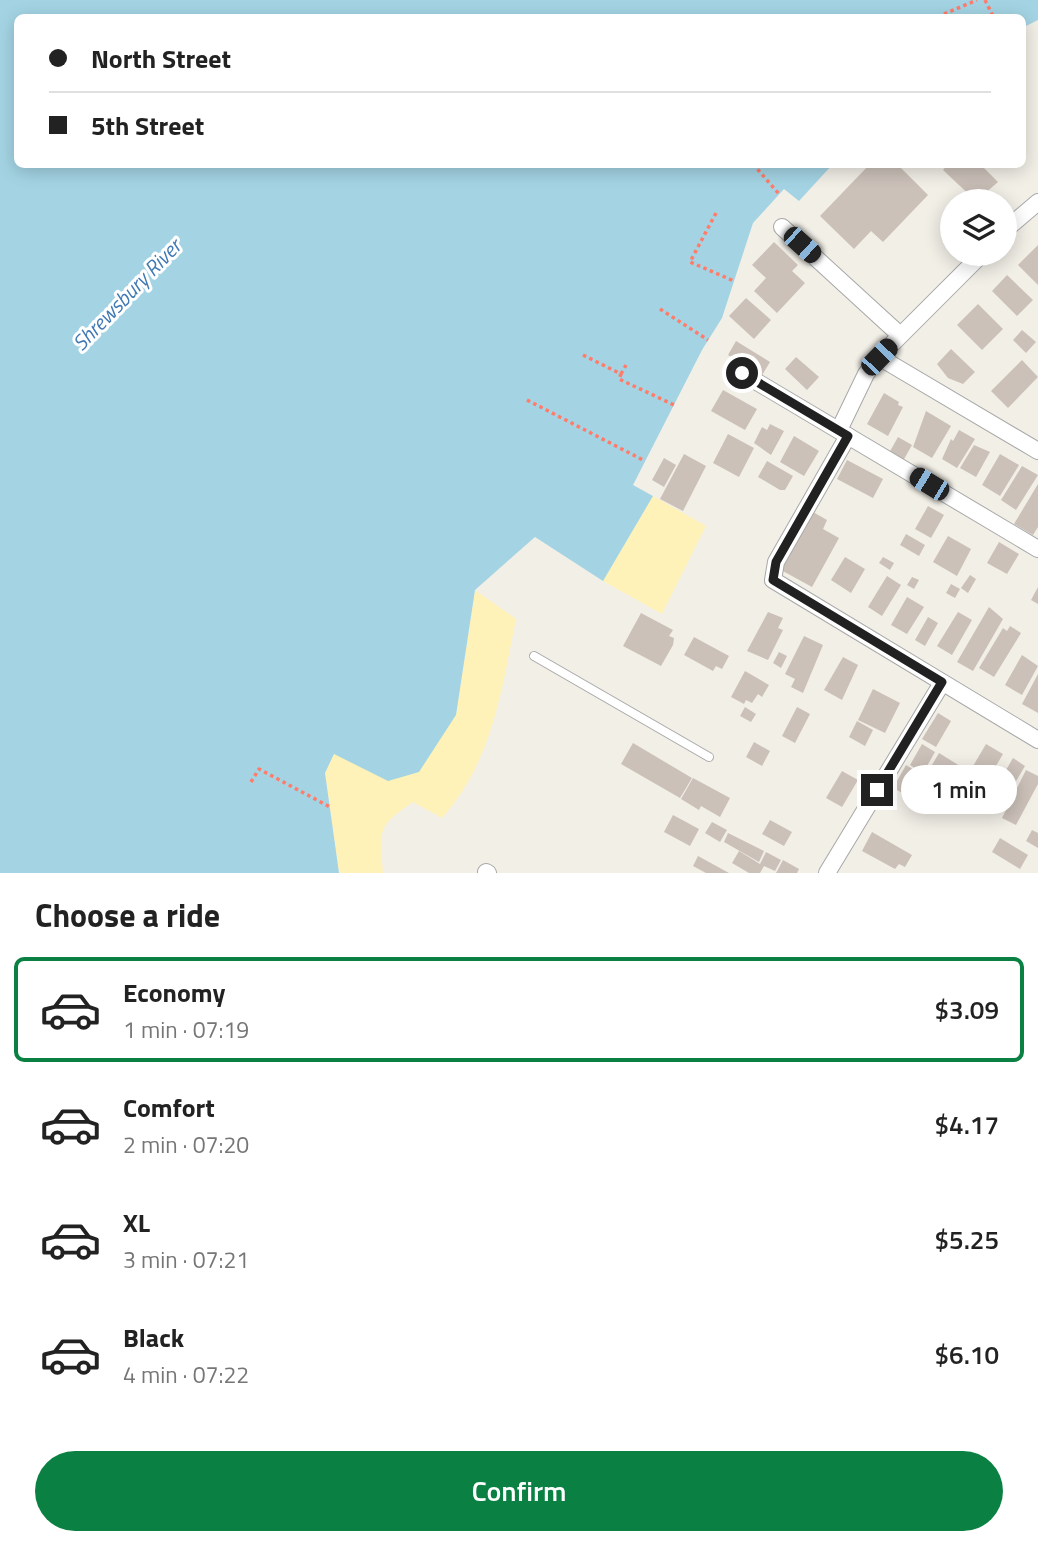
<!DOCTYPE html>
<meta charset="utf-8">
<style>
:root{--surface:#fff;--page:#f2f2f2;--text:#222;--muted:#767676;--line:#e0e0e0;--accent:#0b8043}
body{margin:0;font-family:"Titillium Web",sans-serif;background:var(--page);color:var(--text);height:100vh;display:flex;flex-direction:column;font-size:26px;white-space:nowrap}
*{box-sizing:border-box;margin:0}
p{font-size:23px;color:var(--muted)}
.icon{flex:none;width:38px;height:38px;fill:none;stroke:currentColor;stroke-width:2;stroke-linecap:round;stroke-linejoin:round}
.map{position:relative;height:873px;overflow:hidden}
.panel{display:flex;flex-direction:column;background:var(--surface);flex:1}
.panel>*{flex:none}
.banner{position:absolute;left:14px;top:14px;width:1012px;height:154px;border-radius:10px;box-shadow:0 4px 18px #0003;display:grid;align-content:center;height:154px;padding:0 35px;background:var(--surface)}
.tools{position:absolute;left:940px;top:189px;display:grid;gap:14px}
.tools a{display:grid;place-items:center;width:77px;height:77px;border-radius:50%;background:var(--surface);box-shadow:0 4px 18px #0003;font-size:35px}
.end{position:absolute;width:32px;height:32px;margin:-16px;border:9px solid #212121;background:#fff;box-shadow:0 0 0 4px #fff}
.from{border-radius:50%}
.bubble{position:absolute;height:49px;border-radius:24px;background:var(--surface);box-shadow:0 4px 18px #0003;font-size:23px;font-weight:600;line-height:49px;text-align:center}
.car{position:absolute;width:21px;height:42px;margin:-21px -10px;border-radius:9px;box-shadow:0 0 5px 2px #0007;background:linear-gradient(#222 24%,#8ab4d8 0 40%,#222 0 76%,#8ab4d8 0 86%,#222 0)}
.banner b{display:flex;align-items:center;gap:24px;height:66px;font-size:26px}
.banner b+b{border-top:2px solid var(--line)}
.banner i{width:18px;height:18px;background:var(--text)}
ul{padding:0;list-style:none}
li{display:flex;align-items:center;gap:21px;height:105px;margin:0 14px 10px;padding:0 21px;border:4px solid transparent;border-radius:10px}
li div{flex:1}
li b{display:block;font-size:26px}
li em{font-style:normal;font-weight:600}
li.current{border-color:var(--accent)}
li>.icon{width:63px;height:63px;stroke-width:1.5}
h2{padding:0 35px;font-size:32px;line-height:84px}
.button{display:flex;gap:14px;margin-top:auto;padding:14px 35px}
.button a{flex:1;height:80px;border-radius:42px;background:var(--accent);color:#fff;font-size:28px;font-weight:600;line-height:80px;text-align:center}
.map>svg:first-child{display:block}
</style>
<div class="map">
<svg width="1038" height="873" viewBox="0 0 1038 873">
<rect width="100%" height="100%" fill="#f2efe7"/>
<g fill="#fff2b8">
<polygon points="653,496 706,526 662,614 603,581"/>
<path d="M 475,590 L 516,619 C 501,692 493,760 442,818 L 413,802 C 376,827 380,830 383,873 L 339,873 L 325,773 L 334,753 L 388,781 L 456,715 Z"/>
</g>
<polygon fill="#a4d4e4" points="0,0 1038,0 1038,20 1022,28 1022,18 18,18 18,164 832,165 799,201 784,189 753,223 722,318 702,350 633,485 653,496 603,581 535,537 475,590 456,715 419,772 388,781 334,754 325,773 339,873 0,873"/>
<g fill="#cbc1b9">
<polygon points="870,164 897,164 928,195 883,242 871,231 854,249 820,216"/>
<polygon points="948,164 980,164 998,182 976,201 943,170"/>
<polygon points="774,242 798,265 792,271 805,283 777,313 754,291 766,278 752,265"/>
<polygon points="1038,245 1038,285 1018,265"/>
<polygon points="1007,275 1033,300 1017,316 992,291"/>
<polygon points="746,298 771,320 754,339 729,316"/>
<polygon points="978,304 1003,329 982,350 957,325"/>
<polygon points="1022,330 1036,342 1026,353 1013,340"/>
<polygon points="736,341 770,362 761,377 728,355"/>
<polygon points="951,349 975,372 963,384 948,378 937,364"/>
<polygon points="796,357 819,377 807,390 785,369"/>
<polygon points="1022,360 1038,377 1008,408 991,391"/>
<polygon points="723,390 757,409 745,430 711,411"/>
<polygon points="884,393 899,402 898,405 903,407 888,436 867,424"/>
<polygon points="926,411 951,426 932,458 913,447"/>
<polygon points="770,424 784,431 771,455 754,443 762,427 767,430"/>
<polygon points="959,430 975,439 957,468 942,459 951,439 953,441"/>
<polygon points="728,434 754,448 739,477 713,463"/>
<polygon points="794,436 819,451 804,476 780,462"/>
<polygon points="898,437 912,445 903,461 889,453"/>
<polygon points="974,445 990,452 976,477 960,468"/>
<polygon points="684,454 706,466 683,511 660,499"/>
<polygon points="1000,454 1019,465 1000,496 982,485"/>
<polygon points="664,458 676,465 664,487 652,480"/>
<polygon points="847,460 883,479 873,498 837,479"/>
<polygon points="767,461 793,476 785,490 780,490 758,477"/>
<polygon points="1022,466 1038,475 1016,510 1001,500"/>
<polygon points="1038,484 1038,527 1033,535 1014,524"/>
<polygon points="928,506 944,515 931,538 915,529"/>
<polygon points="813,512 827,520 823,529 839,538 812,587 781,570"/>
<polygon points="906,534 925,545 919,556 900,545"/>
<polygon points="948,536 971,549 957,576 933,562"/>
<polygon points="999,542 1019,554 1007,574 987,563"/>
<polygon points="845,557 865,569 851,593 831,580"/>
<polygon points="883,557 894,563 890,570 879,563"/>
<polygon points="970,575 976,579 968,593 961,588"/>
<polygon points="887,576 901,585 882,616 868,607"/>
<polygon points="912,577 919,580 914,589 907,585"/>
<polygon points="951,584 960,589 955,598 946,593"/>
<polygon points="1038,587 1038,604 1031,600"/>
<polygon points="907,597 924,607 907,634 891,625"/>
<polygon points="989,607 1003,619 973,671 957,662"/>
<polygon points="768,612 783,618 778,628 783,630 768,660 747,651"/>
<polygon points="958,612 972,620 952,655 937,646"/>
<polygon points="641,613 673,630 669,636 674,638 673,645 661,666 623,646"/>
<polygon points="928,617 938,623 925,646 915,640"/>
<polygon points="1010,626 1021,633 994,677 979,668 1003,628 1007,631"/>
<polygon points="804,636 823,645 803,693 791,687 795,679 785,674"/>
<polygon points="694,637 729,656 722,669 716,666 713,671 684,655"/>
<polygon points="779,652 787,656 781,668 773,663"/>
<polygon points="1022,655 1038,666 1022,695 1005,685"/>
<polygon points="843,657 858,665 842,700 824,690"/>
<polygon points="745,671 769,685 762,697 758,694 752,703 746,700 744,704 731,697"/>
<polygon points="1038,674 1038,713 1022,704"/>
<polygon points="873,689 900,703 885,733 858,720"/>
<polygon points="745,707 756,714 751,722 740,716"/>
<polygon points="797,707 810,714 795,743 782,736"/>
<polygon points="938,713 951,721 936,747 922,739"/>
<polygon points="857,721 873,730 865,746 849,737"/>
<polygon points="754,742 770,751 762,766 746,757"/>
<polygon points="633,743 692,778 680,798 621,764"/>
<polygon points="922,744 935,752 923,773 910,765"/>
<polygon points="986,744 1003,754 983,788 966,778"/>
<polygon points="939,753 960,766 945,790 925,777"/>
<polygon points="1013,758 1025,766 1003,803 991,796"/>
<polygon points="906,765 922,775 910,797 893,788"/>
<polygon points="1026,770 1038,776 1038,784 1016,825 1002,818"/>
<polygon points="842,771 858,780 842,807 826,798"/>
<polygon points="693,778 730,798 720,817 701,806 699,810 681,799"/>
<polygon points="673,815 699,829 690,846 664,832"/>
<polygon points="770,820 792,832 784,846 762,834"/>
<polygon points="712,822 727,830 720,842 705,833"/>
<polygon points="1032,830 1038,833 1038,848 1026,841"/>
<polygon points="872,832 912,855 905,867 899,864 895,869 862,851"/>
<polygon points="728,833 764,851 759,862 724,842"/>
<polygon points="1000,838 1028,855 1020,869 992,852"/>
<polygon points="739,851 760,864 766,852 781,860 775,871 764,866 760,873 749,873 732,863"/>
<polygon points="698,856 729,873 706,873 693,866"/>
<polygon points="783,860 799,869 797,873 776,873"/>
</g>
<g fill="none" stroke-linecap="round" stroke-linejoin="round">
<defs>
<polyline id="service" points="534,656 709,757"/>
<g id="minor">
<polyline points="782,227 900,335"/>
<polyline points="1004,231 1038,202"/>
<polyline points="879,357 1038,451"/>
<polyline points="742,373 1038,549"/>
<polyline points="839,430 866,374 879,357 982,254"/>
<polyline points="848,436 776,562 773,580 1038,740"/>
<polyline points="486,872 488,873"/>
<polyline points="827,873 942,683"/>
</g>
</defs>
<use href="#service" stroke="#a8a8a8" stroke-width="10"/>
<use href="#minor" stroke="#a8a8a8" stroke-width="18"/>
<g stroke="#ff7c6b" stroke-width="3.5" stroke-dasharray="3.5 3.5" stroke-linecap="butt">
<polyline points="985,0 994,18"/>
<polyline points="944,14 977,0"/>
<polyline points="753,164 779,194"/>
<polyline points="716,213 690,262 734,281"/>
<polyline points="660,309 708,340"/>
<polyline points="583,355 621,374 619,379 674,405"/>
<polyline points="621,374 626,365"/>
<polyline points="527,400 645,461"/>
<polyline points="251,782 259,769 330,807"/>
</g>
<use href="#service" stroke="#fff" stroke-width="8"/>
<use href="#minor" stroke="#fff" stroke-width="16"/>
</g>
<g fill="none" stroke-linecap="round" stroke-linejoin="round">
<polyline stroke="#212121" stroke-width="9" points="742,373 848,436 776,562 773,580 942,682 877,790"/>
</g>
<g text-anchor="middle" stroke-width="6" stroke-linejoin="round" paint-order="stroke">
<g font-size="21" font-style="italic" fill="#4079b3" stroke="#fff">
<text transform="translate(127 295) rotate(-46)" y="7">Shrewsbury River</text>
</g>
</g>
</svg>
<div class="tools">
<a><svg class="icon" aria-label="layers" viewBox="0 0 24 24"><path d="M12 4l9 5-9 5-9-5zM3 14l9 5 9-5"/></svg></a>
</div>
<i class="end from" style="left:742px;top:373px"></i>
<i class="end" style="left:877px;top:790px"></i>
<div class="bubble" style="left:901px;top:765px;width:116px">1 min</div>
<i class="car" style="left:802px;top:245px;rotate:132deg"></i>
<i class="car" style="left:879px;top:357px;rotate:44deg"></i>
<i class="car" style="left:929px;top:484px;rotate:301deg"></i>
<div class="banner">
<b><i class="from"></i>North Street</b>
<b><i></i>5th Street</b>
</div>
</div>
<section class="panel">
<h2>Choose a ride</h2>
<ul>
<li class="current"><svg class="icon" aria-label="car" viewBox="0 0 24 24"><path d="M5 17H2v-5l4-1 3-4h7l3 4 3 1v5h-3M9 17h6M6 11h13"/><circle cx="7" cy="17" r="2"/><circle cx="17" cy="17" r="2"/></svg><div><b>Economy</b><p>1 min · 07:19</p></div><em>$3.09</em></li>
<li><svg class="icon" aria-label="car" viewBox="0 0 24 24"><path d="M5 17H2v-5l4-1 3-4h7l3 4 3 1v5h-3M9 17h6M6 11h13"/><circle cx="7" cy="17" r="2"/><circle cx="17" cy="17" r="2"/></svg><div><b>Comfort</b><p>2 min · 07:20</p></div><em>$4.17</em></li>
<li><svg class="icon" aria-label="car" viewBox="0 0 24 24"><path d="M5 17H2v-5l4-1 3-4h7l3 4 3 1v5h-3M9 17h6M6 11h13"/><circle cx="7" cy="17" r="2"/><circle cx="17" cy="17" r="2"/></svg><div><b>XL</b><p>3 min · 07:21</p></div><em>$5.25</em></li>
<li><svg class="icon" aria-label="car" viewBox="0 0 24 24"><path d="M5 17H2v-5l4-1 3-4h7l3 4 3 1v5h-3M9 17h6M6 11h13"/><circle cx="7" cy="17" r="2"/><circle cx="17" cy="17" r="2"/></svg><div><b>Black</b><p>4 min · 07:22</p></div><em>$6.10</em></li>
</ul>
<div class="button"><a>Confirm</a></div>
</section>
